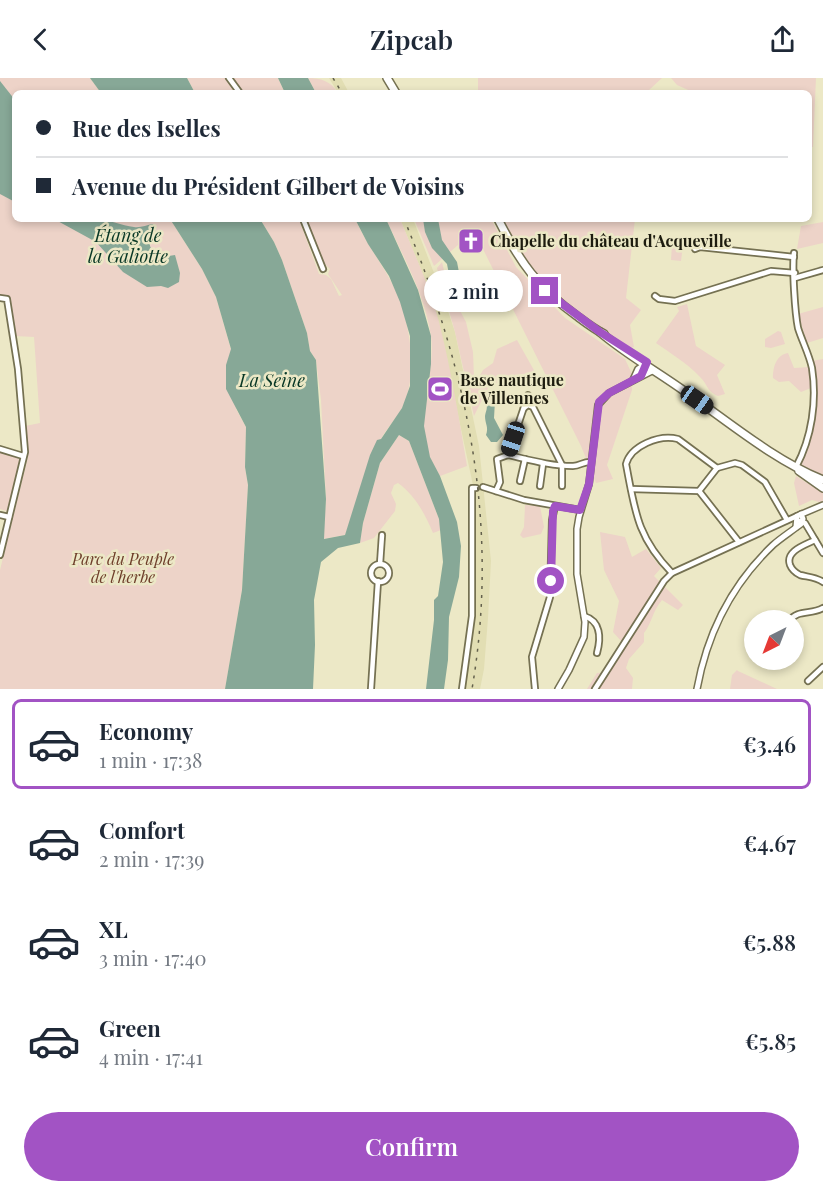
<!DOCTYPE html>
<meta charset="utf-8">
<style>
:root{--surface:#fff;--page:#f2f2f3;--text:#1f2937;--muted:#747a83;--line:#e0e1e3;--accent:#a253c4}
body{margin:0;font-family:"Playfair Display",serif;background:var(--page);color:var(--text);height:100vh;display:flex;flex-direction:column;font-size:22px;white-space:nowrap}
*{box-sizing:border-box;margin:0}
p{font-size:20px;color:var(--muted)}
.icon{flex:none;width:33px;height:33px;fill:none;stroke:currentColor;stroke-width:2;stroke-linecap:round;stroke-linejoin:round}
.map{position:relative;height:611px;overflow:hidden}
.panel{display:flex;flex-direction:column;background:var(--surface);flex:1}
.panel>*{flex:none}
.hud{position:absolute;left:12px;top:12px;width:800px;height:132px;border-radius:9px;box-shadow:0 3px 9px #0003;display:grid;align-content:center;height:132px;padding:0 24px;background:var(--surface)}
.needle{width:39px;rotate:222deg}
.buttons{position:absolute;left:744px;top:532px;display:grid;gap:12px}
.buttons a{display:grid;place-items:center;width:60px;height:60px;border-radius:50%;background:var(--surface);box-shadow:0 3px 9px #0003;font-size:30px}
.end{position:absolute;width:27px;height:27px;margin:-14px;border:8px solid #a253c4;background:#fff;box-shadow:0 0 0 3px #fff}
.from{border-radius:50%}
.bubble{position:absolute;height:42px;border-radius:21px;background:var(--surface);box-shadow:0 3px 9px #0003;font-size:20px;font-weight:600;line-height:42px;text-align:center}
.car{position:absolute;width:18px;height:36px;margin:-18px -9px;border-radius:8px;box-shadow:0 0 4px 2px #0007;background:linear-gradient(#222 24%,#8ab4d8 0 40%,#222 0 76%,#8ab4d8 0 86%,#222 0)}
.hud b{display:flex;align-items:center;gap:21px;height:57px;font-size:22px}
.hud b+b{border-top:2px solid var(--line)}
.hud i{width:15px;height:15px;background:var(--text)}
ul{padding:10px 0 0;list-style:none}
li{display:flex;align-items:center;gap:18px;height:90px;margin:0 12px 9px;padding:0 12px;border:3px solid transparent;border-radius:9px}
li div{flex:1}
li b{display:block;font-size:22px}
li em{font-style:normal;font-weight:600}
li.active{border-color:var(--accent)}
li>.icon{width:54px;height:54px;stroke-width:1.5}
.primary-button{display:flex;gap:12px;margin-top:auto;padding:12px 24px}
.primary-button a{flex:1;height:69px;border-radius:36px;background:var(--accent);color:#fff;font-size:24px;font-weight:600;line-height:69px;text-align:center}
header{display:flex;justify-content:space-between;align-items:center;height:78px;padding:0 24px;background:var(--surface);font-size:27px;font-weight:600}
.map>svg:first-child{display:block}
</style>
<header><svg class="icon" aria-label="back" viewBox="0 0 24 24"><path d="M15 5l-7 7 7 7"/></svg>Zipcab<svg class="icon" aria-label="share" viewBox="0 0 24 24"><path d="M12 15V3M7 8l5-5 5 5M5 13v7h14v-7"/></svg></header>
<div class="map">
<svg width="823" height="611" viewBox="0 0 823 611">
<rect width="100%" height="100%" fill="#ece8c6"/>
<g fill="#e2deb3">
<polygon points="329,0 341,0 349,15 338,15"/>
<polygon points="400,141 413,141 443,218 455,254 479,368 491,483 488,540 484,591 480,611 464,611 469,573 474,412 438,243 422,194"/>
</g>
<g fill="#edd3c8">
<polygon points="0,0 90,0 101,15 15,15 15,141 170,141 202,191 216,219 234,282 236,331 246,349 245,389 248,407 242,512 225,611 0,611 0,492 28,379 25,348 40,345 34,259 15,258 9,220 0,218"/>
<polygon points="187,0 225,0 235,15 195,15"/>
<polygon points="232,0 278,0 285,15 243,15"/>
<path d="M 308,0 C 320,0 331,3 338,15 L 316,15 Z"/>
<polygon points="478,0 662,0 649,12 648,15 475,15 478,12"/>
<polygon points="671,0 816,0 813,69 809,69 808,15 695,15 677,7"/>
<path d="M 260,141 L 299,141 L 319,196 L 326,197 L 331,201 L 339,218 L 342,217 L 328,196 L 330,191 L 323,184 L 306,141 L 355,141 C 368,170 390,195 401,225 C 411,257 417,297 403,328 C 397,341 386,350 380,363 C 367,393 357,426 345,457 L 323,461 L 326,421 L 321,322 L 316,282 L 310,273 L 307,255 L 282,182 L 274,164 Z"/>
<path d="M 386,141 L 400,141 C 414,175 430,209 439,244 C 451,291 459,340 467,388 L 440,398 C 436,391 432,384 429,377 C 414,342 436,296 431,258 C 425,217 403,178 386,141 Z"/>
<polygon points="414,141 491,141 516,189 565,240 625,281 631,294 632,312 607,387 613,401 596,405 581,368 474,153 434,188"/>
<path d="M 503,141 L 635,141 L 626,220 L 641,232 L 630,247 L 634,269 L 630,270 C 600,250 564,229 540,201 C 524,183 514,162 503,141 Z"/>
<polygon points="823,144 823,165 797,171 801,148"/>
<polygon points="672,166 683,167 681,183 671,182"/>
<polygon points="442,184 448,210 466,244 473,274 474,300 478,301 483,292 493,285 497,271 517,262 535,294 517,297 489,308 474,338 455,254 437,190"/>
<path d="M 687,226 L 696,268 L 725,287 L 717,297 L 725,316 L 718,318 C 705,312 709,307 699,298 C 687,285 670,275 656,265 L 679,233 L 677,229 Z"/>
<polygon points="823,229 823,260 807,265 798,236"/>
<polygon points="778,253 781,254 785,266 771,270 765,269 765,261"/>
<path d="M 788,275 L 794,290 L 809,289 L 811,310 L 801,314 L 789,303 L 779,304 L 773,300 C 773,289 776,277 788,275 Z"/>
<path d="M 823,281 L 823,400 C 816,396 804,393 801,385 L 811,360 L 812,283 Z"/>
<path d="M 399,357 L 409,363 L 439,441 L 441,452 L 433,455 C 425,436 415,417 398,405 L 394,407 L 391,415 L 396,426 L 395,433 L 374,460 L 360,465 L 363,445 L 380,385 Z"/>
<polygon points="0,374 17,378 20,383 7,433 0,431"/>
<polygon points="796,398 823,415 823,423 819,424 812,422 799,428 794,405"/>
<polygon points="525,427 540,428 544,449 541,456 523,460 520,457 524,449"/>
<path d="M 600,454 L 625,459 L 632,479 L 646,471 L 661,490 L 654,498 L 683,527 L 678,532 L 662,522 C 652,534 652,545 644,555 L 644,564 L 629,581 L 626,590 L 633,600 L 632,611 L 587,611 L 597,595 L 607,594 L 622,572 L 622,564 L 613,554 L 619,523 L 604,492 Z"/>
<polygon points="737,592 738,593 777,611 730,611 732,597"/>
</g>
<g fill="#87a897">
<polygon points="90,0 187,0 195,15 101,15"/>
<polygon points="278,0 308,0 316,15 285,15"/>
<polygon points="0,3 15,22 15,124 0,116"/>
<path d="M 54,141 L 83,141 L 85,144 C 102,137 117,147 134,149 C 140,150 147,147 153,146 L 156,154 L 150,161 L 150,168 L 156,180 L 175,177 L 180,195 L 179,204 L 168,210 L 161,208 L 147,209 L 123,194 L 96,164 Z"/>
<polygon points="170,141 260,141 274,164 282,182 307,255 310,273 316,282 326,421 324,461 345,457 370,377 377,362 381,361 402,330 410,308 410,258 400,224 389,198 368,166 355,141 386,141 418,212 431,258 431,286 424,348 430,379 440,398 457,444 461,468 459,499 449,539 448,582 444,611 426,611 434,542 434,522 438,518 443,484 439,441 409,363 399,357 380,385 363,445 360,465 338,470 321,484 314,522 315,567 313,611 225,611 242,512 248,407 245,389 246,349 226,311 226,287 231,271 216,219 202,191"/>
<polygon points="423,141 438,141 442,162 457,184 463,215 460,220 453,217 447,186 432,170 425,154"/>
<path d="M 491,321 L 495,323 L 494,340 L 503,357 L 497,364 L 491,364 L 486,357 C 489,349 485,346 485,338 C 486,332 488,331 486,324 Z"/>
</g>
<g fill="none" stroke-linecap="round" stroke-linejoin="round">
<defs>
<g id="minor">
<polyline points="229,0 240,15"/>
<polyline points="303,141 323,191"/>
<polyline points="695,171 700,169 794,179"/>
<path d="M 794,175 C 792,190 795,235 798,250 C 802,263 809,276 812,290 C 817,323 812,359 796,389"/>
<polyline points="795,200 823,192"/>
<polyline points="655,218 659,221 675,223 771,193 795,195"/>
<polyline points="0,220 7,221 18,291 25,374 0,477"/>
<polyline points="524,330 528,327 533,329 562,387 562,408"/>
<polyline points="0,371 23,378"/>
<path d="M 508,377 C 530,382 551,388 573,388 C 580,388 584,383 591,384"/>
<polyline points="508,377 528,317 533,328"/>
<polyline points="520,403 525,381"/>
<polyline points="540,408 543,386"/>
<polyline points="483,409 524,422 580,432"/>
<polyline points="631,411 699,413 739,464"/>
<polyline points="496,413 500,404 497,381 508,377"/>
<polyline points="699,413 717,390"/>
<polyline points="0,437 9,439"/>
<polyline points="800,443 805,445 823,475"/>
<path d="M 815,462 C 805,467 785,473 790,487 C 792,492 796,495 800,497 C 808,499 816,499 823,504"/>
<polyline points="380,486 382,457"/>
<circle cx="380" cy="495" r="9"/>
<path d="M 672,495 C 637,459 635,433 626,386 C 631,368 659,356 678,361 L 717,390 L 735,385 L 742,387 L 765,404 L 787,442"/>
<path d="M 584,538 C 601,543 601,560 597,575"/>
<path d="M 789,543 C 798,531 811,537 823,530"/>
<polyline points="764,582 767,586 771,586 776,582"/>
<polyline points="808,603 823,589"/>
<polyline points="371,611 378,503"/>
<polyline points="462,611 472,538 472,410 476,410"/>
<polyline points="535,611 532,579 550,519 552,442 555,428"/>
<polyline points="595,611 664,503 672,495 797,438"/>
</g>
<g id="tertiary">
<polyline points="633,302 638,291 644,287"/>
<polyline points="796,449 797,438 823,427"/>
<polyline points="558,611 569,592 584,559 585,544 577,496 577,451 579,439 589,406 598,327 609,315 652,293"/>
<path d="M 697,611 C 707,556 732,506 773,467 C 782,459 792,453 802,445 L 803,441 L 801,436"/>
</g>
<g id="primary">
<polyline points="387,0 396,15"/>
<path d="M 498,141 C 519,183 538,210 577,238 C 585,244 594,251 604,256"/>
<path d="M 600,254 C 627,277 658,294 687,315 C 730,345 774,382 823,402"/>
<polyline points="799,393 823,410"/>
</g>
</defs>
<use href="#minor" stroke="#757152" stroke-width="8"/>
<use href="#tertiary" stroke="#757152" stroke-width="8"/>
<use href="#primary" stroke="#757152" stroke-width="10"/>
<use href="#minor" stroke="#fff" stroke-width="4.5"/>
<use href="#tertiary" stroke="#fff" stroke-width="5"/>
<use href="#primary" stroke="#fff" stroke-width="7"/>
<g stroke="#63604c" stroke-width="1.5" stroke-dasharray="3 6" stroke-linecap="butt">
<polyline points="333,0 342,15"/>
<path d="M 404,141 C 468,293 500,447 472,611"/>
</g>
</g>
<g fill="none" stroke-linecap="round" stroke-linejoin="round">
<polyline stroke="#a253c4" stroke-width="8" points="545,213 600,254 647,284 641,298 609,315 599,324 589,406 580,432 555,428 553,433 551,503"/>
</g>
<defs>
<symbol id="church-square" viewBox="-11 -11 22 22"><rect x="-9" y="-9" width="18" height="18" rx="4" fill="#a253c4" stroke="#ece8c6"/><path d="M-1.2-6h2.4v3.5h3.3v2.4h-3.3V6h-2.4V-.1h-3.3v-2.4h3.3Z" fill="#fff"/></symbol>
<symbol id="stadium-square" viewBox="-11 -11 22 22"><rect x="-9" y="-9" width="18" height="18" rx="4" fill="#a253c4" stroke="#ece8c6"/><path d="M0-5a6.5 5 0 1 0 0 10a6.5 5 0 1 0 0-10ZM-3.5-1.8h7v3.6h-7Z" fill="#fff"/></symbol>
</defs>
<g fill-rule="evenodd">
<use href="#church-square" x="456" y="148" width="30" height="30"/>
<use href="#stadium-square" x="425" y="296" width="30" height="30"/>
</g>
<g text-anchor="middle" stroke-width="5" stroke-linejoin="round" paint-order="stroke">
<g font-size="16" font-weight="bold" fill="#1d1c0f" stroke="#ece8c6" text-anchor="start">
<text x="490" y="169">Chapelle du château d'Acqueville</text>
<text x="460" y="308">Base nautique<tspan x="460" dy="18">de Villennes</tspan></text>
</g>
<g font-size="16" font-style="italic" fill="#6e3e2a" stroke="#ece8c6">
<text x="123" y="487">Parc du Peuple<tspan x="123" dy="18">de l'herbe</tspan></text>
</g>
<g font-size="18" font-style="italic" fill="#083725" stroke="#ece8c6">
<text x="128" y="164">Étang de<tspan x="128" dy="21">la Galiotte</tspan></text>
<text x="272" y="309">La Seine</text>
</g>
</g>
</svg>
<div class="buttons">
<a><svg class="needle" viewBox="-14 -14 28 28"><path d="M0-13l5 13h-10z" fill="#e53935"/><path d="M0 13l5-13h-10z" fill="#747a83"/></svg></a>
</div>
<i class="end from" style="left:551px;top:503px"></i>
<i class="end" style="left:545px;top:213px"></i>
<div class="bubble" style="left:424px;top:192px;width:99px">2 min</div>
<i class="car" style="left:697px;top:322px;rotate:125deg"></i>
<i class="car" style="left:513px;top:361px;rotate:198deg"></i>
<div class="hud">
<b><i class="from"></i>Rue des Iselles</b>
<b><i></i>Avenue du Président Gilbert de Voisins</b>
</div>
</div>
<section class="panel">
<ul>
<li class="active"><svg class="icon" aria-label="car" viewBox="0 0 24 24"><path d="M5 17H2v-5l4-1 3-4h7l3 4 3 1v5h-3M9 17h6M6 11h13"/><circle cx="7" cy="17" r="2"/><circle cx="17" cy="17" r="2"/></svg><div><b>Economy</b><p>1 min · 17:38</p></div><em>€3.46</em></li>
<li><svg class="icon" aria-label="car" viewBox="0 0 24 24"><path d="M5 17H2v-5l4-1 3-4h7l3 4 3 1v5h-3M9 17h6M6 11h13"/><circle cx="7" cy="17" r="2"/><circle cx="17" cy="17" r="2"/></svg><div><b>Comfort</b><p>2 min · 17:39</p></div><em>€4.67</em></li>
<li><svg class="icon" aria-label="car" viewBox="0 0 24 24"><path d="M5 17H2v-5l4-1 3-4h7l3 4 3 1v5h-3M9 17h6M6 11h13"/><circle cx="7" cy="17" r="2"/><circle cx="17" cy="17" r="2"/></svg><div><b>XL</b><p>3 min · 17:40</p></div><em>€5.88</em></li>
<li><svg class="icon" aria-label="car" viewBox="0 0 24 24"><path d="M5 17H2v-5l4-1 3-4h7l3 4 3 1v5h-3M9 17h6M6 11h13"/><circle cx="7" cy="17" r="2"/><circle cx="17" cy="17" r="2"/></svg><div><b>Green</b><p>4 min · 17:41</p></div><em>€5.85</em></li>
</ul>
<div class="primary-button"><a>Confirm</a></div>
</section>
